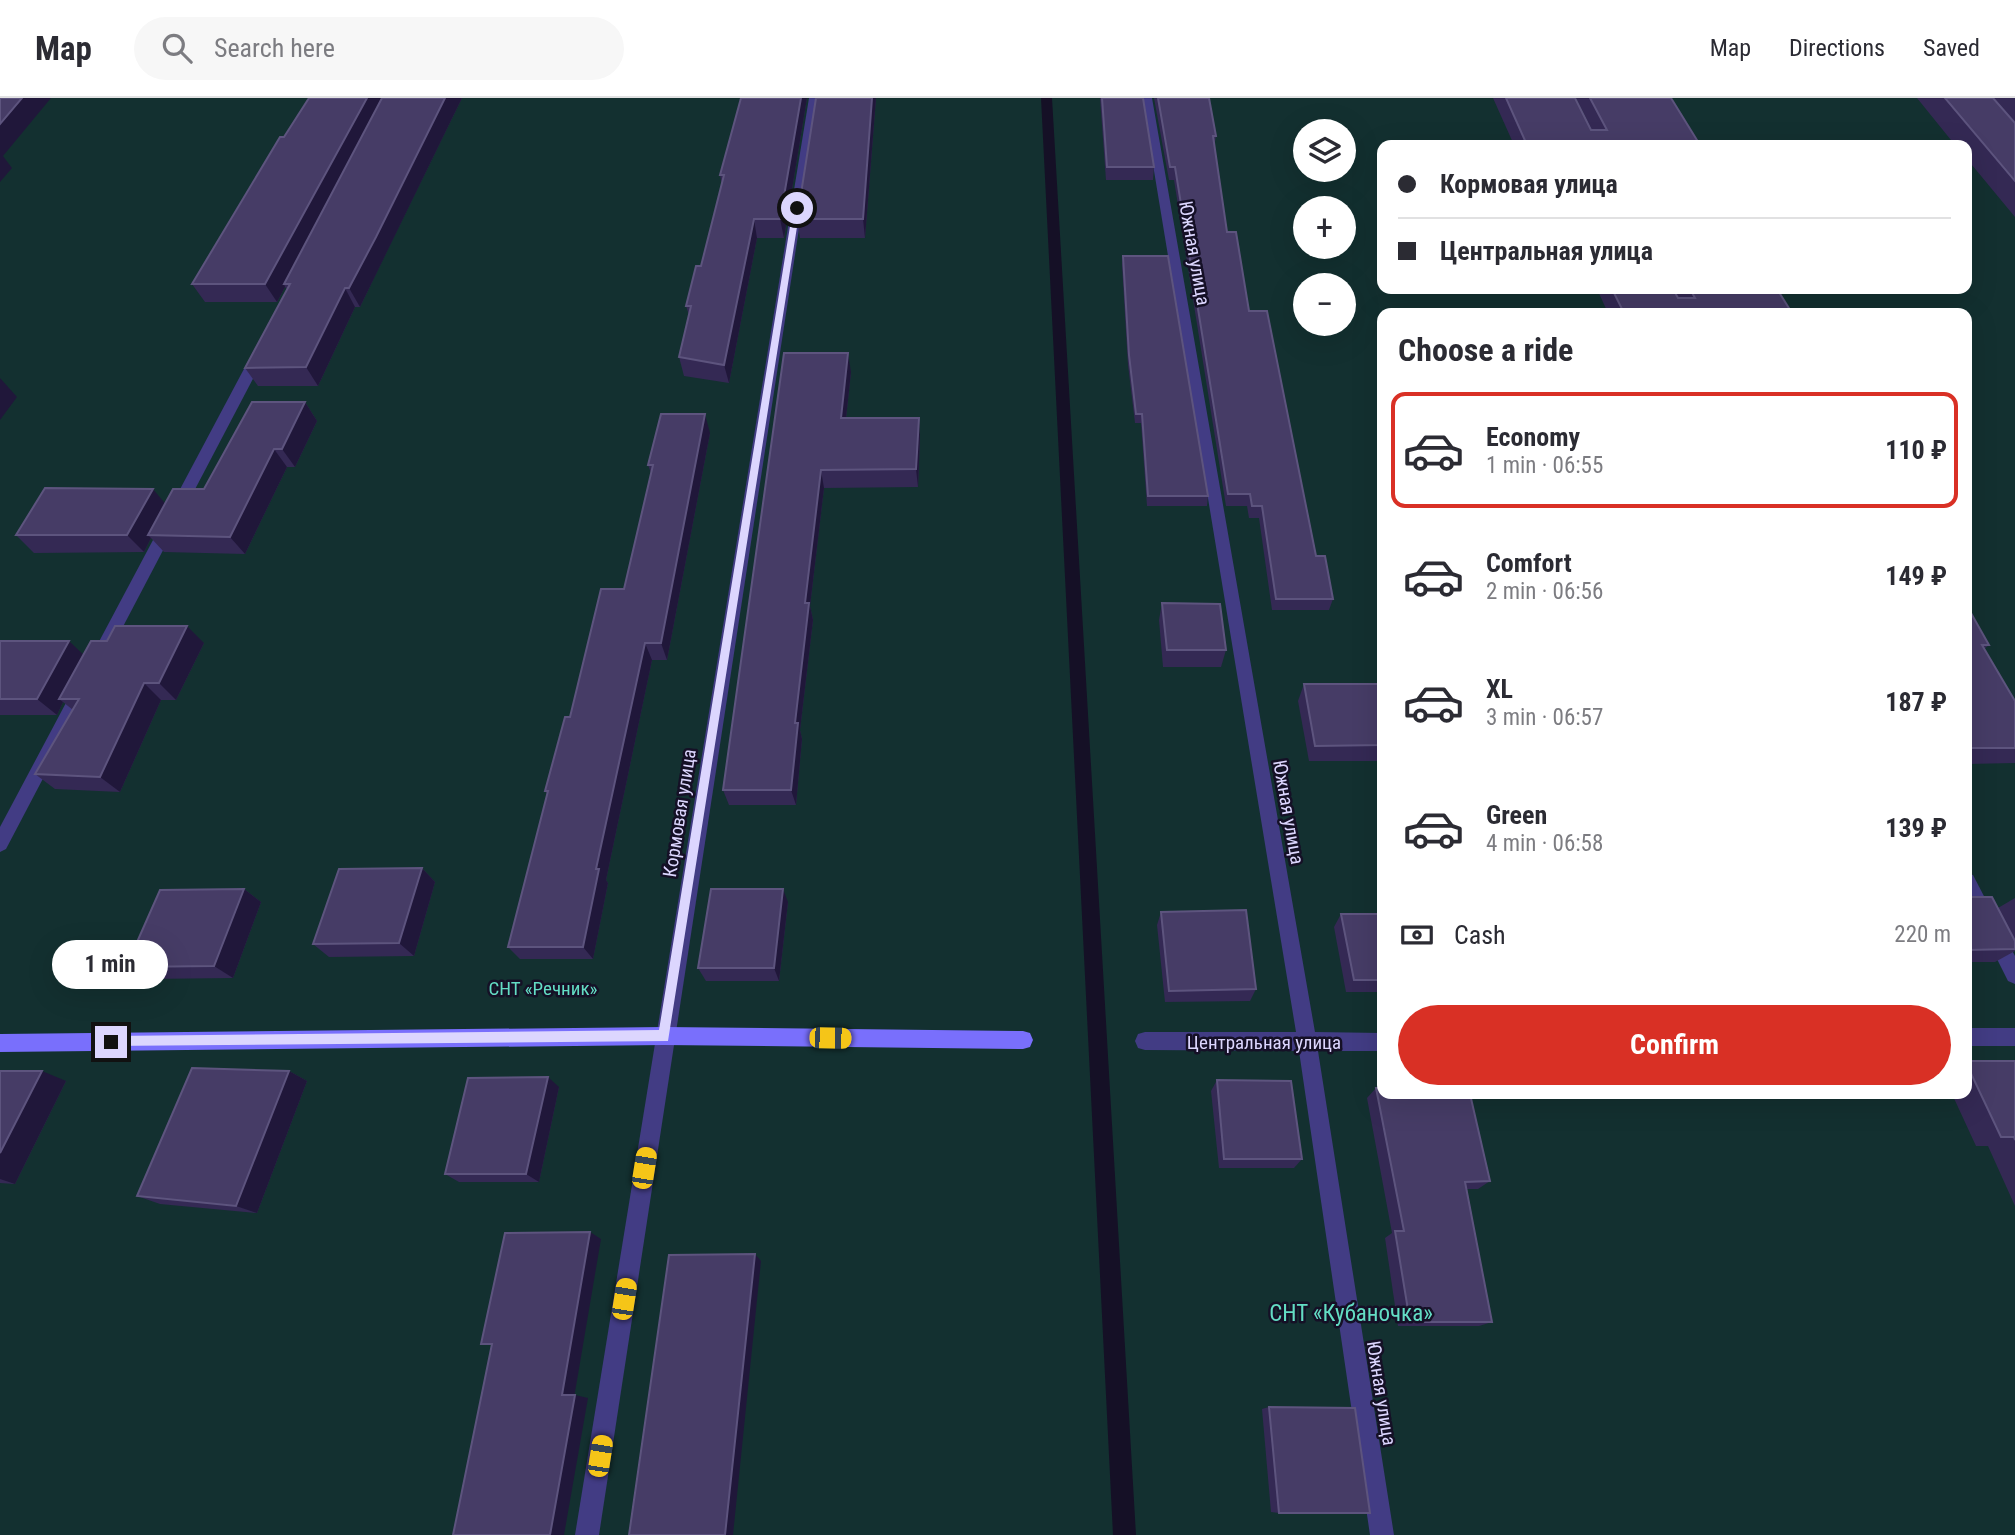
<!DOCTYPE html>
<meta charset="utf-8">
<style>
:root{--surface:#fff;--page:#f7f7f7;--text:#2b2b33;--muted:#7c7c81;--line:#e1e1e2;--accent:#d93025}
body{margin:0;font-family:"Roboto Condensed",sans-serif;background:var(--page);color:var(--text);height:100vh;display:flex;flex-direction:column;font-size:26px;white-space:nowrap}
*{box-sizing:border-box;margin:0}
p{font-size:23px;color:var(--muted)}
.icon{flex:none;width:38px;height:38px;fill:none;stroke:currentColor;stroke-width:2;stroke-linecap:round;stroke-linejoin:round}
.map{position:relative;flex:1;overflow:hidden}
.drawer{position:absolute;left:1377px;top:210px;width:595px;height:791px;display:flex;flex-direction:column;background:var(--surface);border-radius:14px;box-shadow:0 7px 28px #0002}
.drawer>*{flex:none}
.top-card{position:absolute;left:1377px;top:42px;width:595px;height:154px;border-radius:14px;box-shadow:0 7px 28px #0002;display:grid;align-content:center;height:154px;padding:0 21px;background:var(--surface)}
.buttons{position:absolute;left:1293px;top:21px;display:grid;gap:14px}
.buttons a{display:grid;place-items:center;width:63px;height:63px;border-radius:50%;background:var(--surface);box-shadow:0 7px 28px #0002;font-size:35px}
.end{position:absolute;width:32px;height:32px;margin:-16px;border:9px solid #dcd6fe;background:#111;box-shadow:0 0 0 4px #111}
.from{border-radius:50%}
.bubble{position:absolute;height:49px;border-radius:24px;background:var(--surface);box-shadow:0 7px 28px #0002;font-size:23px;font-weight:700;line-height:49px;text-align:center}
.car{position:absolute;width:21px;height:42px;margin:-21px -10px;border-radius:9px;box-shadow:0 0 5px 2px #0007;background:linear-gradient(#f5c518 24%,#345 0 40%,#f5c518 0 76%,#345 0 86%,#f5c518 0)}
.top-card b{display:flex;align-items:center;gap:24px;height:66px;font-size:26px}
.top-card b+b{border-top:2px solid var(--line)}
.top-card i{width:18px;height:18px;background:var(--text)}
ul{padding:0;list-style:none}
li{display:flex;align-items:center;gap:21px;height:116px;margin:0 14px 10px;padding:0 7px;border:4px solid transparent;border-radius:14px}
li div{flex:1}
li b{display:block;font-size:26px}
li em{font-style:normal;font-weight:700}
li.on{border-color:var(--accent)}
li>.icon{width:63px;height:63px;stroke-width:1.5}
h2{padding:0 21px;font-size:32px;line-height:84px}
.pay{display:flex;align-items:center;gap:18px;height:77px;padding:0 21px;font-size:26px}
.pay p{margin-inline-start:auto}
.cta{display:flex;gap:14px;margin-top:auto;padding:14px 21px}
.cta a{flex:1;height:80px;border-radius:42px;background:var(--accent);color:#fff;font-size:28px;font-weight:700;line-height:80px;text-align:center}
header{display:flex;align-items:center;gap:42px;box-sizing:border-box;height:98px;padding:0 35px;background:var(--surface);border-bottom:2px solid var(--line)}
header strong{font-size:33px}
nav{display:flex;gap:38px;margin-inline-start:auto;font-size:24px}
.search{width:490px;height:63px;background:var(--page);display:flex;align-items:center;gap:18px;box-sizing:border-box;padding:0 24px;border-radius:38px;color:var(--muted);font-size:26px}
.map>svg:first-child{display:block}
</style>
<header>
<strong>Map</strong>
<div class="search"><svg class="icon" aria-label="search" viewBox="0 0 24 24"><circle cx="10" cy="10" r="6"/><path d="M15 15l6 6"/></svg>Search here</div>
<nav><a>Map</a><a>Directions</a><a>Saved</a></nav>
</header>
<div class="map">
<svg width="2015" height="1437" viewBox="0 0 2015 1437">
<rect width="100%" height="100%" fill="#151026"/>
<g fill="#133030" fill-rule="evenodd">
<polygon points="0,0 1041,0 1113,1437 0,1437"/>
<path d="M 1052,0 L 2015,0 L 2015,1437 L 1136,1437 ZM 1306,33 L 1344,33 L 1344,72 L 1306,72 ZM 1382,47 L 1967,47 L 1967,191 L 1382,191 ZM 1306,110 L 1344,110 L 1344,149 L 1306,149 ZM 1306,187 L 1344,187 L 1344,226 L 1306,226 ZM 1382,215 L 1967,215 L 1967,996 L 1382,996 Z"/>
</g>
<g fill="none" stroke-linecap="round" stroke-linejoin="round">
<g fill="#423c84" fill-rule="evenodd">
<polygon points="809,0 819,0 599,1437 575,1437"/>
<polygon points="1142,0 1152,0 1315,934 1382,935 1382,953 1318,953 1394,1437 1370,1437 1299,953 1145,952 1138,950 1135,943 1138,936 1145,934 1296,934"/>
<polygon points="260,250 267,254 106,561 94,561 92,557 94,553 253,254"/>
<polygon points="82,585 90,591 6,751 0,754 0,729 76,586"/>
<polygon points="1967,775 1973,777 2015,858 2015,886 2008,883 1967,801"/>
<rect x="1967" y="930" width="48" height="18"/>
</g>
<polygon fill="#796ffc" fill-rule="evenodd" points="664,929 1023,933 1030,935 1033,942 1030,949 1023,951 664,947 0,954 0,936"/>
</g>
<g fill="#342954">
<polygon points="309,0 462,0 385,157 360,209 355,209 318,288 258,288 245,270 287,191 285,189 277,204 205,204 192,186"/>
<polygon points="741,0 807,0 784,140 757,140 729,285 684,278 679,259 689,217 686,208 701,168 722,87 720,77"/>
<polygon points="876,0 865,140 800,140 797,121"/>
<polygon points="1100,0 1143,0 1154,69 1153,82 1106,82"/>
<polygon points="1154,0 1209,0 1216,38 1214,49 1227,134 1316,458 1333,501 1329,512 1272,512 1259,420 1249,420 1247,408 1226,408 1174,82 1169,82"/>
<polygon points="1493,0 1575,0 1592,32 1576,0 1671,0 1700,47 1514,47"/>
<polygon points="1917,0 2015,0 2015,119 1967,61 1967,47 1955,47"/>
<polygon points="1123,158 1208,398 1207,408 1147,408 1141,325 1135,325 1128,267 1122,167"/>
<polygon points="1597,191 1673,191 1678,200 1674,191 1777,191 1792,215 1608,215"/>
<polygon points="851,274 846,320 920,338 918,389 824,390 810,508 813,522 800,632 802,641 796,707 729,707 723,692"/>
<polygon points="305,304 317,323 295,369 287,369 245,456 164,454 151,440 144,454 34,455 16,437 165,405 204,391"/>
<polygon points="710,335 667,562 652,562 606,782 608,785 593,861 520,861 508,849 547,696 545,693 570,619 624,491 651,375 648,367"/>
<polygon points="1162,505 1226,552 1221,569 1163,569 1159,522"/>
<polygon points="1967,508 1989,547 1984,551 2015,603 2015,665 1967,666"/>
<polygon points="0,543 84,556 204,545 176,602 161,602 120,694 55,691 35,676 73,612 63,604 57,617 0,617"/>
<polygon points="1304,586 1382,604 1382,663 1309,663 1298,603"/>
<polygon points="422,770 435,784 414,858 329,859 313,846"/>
<polygon points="244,791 261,804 233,880 147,881 126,869"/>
<polygon points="1967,799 1998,810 2015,800 2015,853 1995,864 1967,864"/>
<polygon points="788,804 779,883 706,883 698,870"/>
<polygon points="1161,814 1256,891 1250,903 1165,904 1157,827"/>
<polygon points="1341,816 1382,816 1382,894 1346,894 1334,829"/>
<polygon points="1967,963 2015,963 2015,1108 1988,1048 1976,1048 1952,996 1967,996"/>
<polygon points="0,973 66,983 15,1086 0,1085"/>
<polygon points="289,973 307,983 257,1115 160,1106 137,1098"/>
<polygon points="1217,982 1302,1061 1294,1070 1219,1070 1211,993"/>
<polygon points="559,989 539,1084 459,1084 445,1076"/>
<polygon points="1376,990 1490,1083 1478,1091 1467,1091 1492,1224 1479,1228 1398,1228 1385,1140 1392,1135 1367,1000"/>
<polygon points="1269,1309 1279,1415 1271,1414 1262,1311"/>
</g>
<g fill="#20173a">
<polygon points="22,0 51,0 3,58 12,70 0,84 0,26"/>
<polygon points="367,0 386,0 284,186 285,189 277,204 265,186"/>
<polygon points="445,0 462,0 360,209 349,190"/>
<polygon points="801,0 807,0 784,140 780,121"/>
<polygon points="872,0 876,0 865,140 863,121"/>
<polygon points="754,121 757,140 729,285 724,267"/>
<polygon points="345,190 355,209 318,288 306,269"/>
<polygon points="848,255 851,274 844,339 841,320"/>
<polygon points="0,280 17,299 0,322"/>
<polygon points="305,304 317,323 295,369 282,351"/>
<polygon points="705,316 710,335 667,562 661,545"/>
<polygon points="919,320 920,338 918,389 916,371"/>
<polygon points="274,351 287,369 245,456 230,439"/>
<polygon points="821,372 824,390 810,508 813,522 800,632 802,641 796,707 791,692 795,625 805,505"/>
<polygon points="153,391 168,409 148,437 151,440 144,454 127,437"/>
<polygon points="187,528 204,545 176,602 159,585"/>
<polygon points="69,543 87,560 59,601 63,604 57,617 37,601"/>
<polygon points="645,545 652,562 606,782 608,785 593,861 583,849 596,771"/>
<polygon points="144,585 161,602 120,694 100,679"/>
<polygon points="422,770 435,784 414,858 399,845"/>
<polygon points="244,791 261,804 233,880 214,868"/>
<polygon points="783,791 788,804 779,883 774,870"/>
<polygon points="42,973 66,983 15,1086 0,1081 0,1055"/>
<polygon points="289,973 307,983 257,1115 236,1108"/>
<polygon points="548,979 559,989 539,1084 526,1076"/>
<polygon points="590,1134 601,1141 574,1300 562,1297"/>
<polygon points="755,1156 761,1163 733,1437 725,1437"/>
<polygon points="575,1297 588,1300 564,1437 550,1437"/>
</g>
<g fill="#463c66" stroke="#5d547e" stroke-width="2">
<polygon points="0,0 22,0 0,26"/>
<polygon points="309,0 367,0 265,186 192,186 280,39 284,39"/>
<polygon points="382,0 445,0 376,139 349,190 345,190 306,269 245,270 290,186 284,186"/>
<polygon points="741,0 801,0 780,121 754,121 724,267 679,259 691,208 686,208 696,168 701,168 724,77 720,77"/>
<polygon points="816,0 872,0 863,121 797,121"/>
<polygon points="1102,0 1143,0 1154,69 1107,69"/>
<polygon points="1158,0 1209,0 1216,38 1213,38 1227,134 1236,134 1249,213 1267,213 1316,458 1325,458 1333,501 1276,501 1262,408 1252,408 1250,396 1228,396 1175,69 1170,69"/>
<polygon points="1506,0 1575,0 1591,32 1607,32 1590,0 1671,0 1700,47 1527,47"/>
<polygon points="1945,0 1993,0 2015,25 2015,83"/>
<polygon points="1123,158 1168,158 1208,398 1148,398 1142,316 1136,316 1129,257"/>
<polygon points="1612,191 1673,191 1678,200 1695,200 1690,191 1777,191 1792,215 1624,215"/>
<polygon points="784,255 848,255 841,320 919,320 916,371 821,372 805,505 809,505 795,625 798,625 791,692 723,692"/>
<polygon points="252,304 305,304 282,351 274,351 230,439 148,437 173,391 204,391"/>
<polygon points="661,316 705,316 661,545 645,545 596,771 599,771 583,849 508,849 548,693 545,693 565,619 570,619 601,491 624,491 653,367 648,367"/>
<polygon points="45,390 153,391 127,437 16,437"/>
<polygon points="1162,505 1220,506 1226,552 1167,552"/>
<polygon points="1967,508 1989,547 1982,547 2015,603 2015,650 1970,650 1967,644"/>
<polygon points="115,528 187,528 159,585 144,585 100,679 35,676 79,601 59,601 91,543 107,543"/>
<polygon points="0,543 69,543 37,601 0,601"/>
<polygon points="1304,586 1378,586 1382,604 1382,647 1315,648"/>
<polygon points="422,770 399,845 313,846 339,771"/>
<polygon points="244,791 214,868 126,869 160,792"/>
<polygon points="711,791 783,791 774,870 698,870"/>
<polygon points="1967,799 1992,799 2015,843 2015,851 1967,852"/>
<polygon points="1246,812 1256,891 1169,893 1161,814"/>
<polygon points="1341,816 1382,816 1382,882 1354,882"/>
<polygon points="1967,963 2015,963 2015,1042 2014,1039 2001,1039 1967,967"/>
<polygon points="192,970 289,973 236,1108 137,1098"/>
<polygon points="0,973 42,973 0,1055"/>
<polygon points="548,979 526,1076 445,1076 468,980"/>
<polygon points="1217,982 1291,983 1302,1061 1224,1061"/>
<polygon points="1376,990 1382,990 1382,996 1470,996 1490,1083 1465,1084 1492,1224 1410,1224 1395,1133 1404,1133"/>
<polygon points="590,1134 562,1297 575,1297 550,1437 453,1437 492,1246 481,1246 505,1135"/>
<polygon points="755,1156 725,1437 629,1437 669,1157"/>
<polygon points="1269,1309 1355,1310 1370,1415 1279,1415"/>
</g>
<polygon fill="#dcd6fe" points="797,108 800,110 668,943 106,948 106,939 111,938 659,932 793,110"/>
<g text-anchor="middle" stroke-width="5" stroke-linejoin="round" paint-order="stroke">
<g font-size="19" fill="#dcd6fe" stroke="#151026">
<text transform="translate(1195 155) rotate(80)" y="7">Южная улица</text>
<text transform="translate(1289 714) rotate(80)" y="7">Южная улица</text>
<text transform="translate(679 715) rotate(-81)" y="7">Кормовая улица</text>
<text x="1264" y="951">Центральная улица</text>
<text transform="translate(1382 1295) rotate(81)" y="7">Южная улица</text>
</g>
<g font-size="19" fill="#63ddc4" stroke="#151026">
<text x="543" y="897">СНТ «Речник»</text>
</g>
<g font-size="23" fill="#63ddc4" stroke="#151026">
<text x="1351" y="1223">СНТ «Кубаночка»</text>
</g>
</g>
</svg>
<div class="buttons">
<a><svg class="icon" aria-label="layers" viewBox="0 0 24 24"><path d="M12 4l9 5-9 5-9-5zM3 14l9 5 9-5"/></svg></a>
<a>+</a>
<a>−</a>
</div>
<i class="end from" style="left:797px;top:110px"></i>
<i class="end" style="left:111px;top:944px"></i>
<div class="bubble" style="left:52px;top:842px;width:116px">1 min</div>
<i class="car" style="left:830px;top:940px;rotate:91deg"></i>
<i class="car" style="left:644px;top:1070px;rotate:9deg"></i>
<i class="car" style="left:624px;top:1201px;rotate:9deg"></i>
<i class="car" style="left:600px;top:1358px;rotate:9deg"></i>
<div class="top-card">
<b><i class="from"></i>Кормовая улица</b>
<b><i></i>Центральная улица</b>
</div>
<section class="drawer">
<h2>Choose a ride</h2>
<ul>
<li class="on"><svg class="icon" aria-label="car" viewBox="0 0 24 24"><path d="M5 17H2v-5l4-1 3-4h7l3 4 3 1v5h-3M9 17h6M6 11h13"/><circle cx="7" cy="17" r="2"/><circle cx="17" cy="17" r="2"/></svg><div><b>Economy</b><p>1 min · 06:55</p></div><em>110 ₽</em></li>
<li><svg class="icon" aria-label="car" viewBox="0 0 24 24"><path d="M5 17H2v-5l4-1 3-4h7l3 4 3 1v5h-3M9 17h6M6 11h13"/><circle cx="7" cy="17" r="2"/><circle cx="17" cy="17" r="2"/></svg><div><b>Comfort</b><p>2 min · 06:56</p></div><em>149 ₽</em></li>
<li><svg class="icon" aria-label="car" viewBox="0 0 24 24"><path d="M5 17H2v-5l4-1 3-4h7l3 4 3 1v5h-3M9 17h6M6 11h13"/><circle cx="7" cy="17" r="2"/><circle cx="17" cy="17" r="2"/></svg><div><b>XL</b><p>3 min · 06:57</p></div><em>187 ₽</em></li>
<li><svg class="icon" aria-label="car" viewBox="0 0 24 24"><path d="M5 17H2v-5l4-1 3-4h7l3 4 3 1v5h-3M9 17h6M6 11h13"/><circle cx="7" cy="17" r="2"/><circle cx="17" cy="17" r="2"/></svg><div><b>Green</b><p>4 min · 06:58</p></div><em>139 ₽</em></li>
</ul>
<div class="pay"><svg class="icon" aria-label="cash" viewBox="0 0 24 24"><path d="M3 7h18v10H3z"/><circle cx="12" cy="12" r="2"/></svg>Cash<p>220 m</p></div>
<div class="cta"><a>Confirm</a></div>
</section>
</div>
